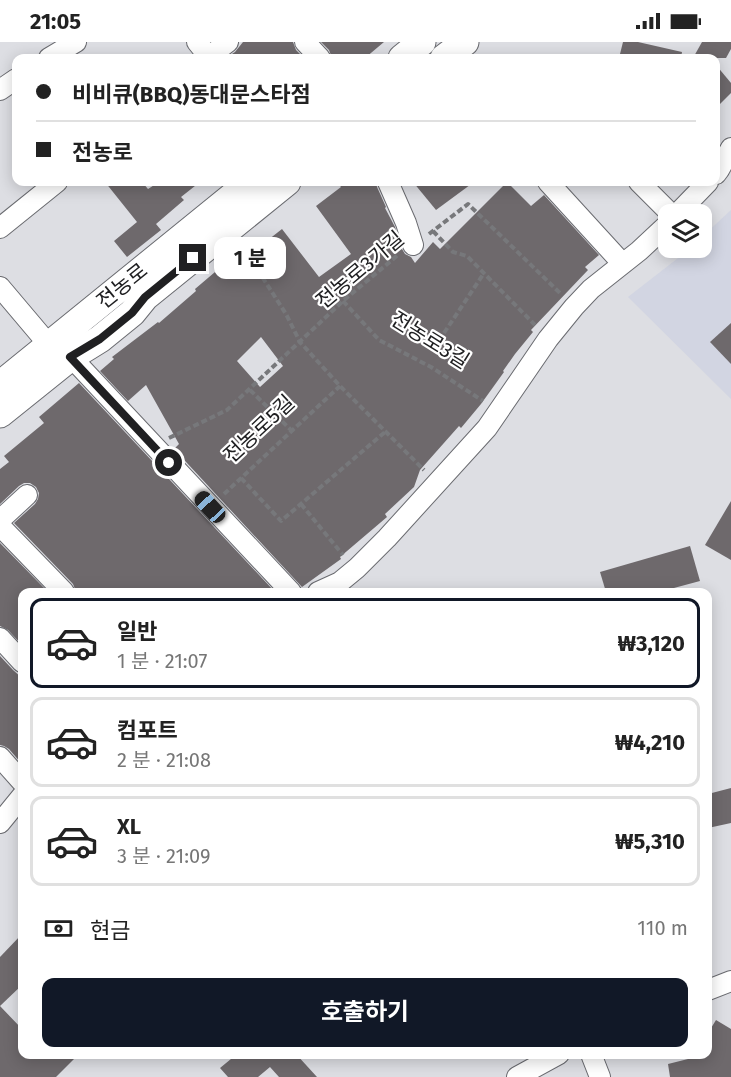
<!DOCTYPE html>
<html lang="ko">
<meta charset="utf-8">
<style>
:root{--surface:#fff;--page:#f6f6f6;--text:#222;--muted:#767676;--line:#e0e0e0;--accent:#111827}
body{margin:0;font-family:"Fira Sans","Noto Sans KR",sans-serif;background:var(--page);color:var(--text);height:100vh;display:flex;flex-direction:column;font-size:22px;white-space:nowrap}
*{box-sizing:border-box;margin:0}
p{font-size:20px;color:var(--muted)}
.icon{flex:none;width:33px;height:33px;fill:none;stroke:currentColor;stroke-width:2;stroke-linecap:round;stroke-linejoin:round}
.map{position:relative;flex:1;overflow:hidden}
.drawer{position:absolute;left:18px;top:546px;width:694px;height:471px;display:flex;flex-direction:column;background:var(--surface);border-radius:12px;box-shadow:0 3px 15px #0003}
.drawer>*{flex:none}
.hud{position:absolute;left:12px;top:12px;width:708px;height:132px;border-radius:12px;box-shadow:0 3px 15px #0003;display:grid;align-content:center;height:132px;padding:0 24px;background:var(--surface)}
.tools{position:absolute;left:658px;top:162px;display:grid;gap:12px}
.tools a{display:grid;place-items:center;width:54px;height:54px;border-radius:12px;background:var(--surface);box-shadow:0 3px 15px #0003;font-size:30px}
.end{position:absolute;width:27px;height:27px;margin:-14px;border:8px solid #202022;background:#fff;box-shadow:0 0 0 3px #fff}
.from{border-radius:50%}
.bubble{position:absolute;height:42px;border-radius:12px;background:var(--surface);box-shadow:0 3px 15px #0003;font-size:20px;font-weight:700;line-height:42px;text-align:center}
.car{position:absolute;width:18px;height:36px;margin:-18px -9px;border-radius:8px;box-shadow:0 0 4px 2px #0007;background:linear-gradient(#222 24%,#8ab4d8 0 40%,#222 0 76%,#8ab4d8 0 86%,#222 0)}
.hud b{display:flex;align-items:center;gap:21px;height:57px;font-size:22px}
.hud b+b{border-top:2px solid var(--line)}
.hud i{width:15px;height:15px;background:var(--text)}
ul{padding:10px 0 0;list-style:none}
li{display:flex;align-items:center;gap:18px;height:90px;margin:0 12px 9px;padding:0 12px;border:3px solid var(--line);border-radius:12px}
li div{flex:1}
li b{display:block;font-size:22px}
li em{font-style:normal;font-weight:700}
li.selected{border-color:var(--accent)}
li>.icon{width:54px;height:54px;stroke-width:1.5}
.pay{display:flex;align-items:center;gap:15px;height:66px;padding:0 24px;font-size:22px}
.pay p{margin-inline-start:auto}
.primary-button{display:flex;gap:12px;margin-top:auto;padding:12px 24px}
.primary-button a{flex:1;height:69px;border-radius:12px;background:var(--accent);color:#fff;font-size:24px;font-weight:700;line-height:69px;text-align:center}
.status{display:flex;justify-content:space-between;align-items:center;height:42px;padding:0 30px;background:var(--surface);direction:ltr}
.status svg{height:16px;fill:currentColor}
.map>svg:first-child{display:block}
</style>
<div class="status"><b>21:05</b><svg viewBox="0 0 49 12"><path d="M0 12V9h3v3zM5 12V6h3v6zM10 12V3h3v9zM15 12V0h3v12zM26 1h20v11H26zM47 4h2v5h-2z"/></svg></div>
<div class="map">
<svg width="731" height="1035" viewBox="0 0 731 1035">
<rect width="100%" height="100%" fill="#dddee3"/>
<polygon fill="#d2d5e2" points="731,168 731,357 628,255 691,206 702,206 702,195"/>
<g fill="#6e696c" fill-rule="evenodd">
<polygon points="243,0 293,0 296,8 304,16 226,16 235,10"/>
<polygon points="321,0 384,0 365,16 332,16 329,8"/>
<polygon points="623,0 638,0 682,10 681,16 619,16"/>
<polygon points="702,0 731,0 731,7 726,16 693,16"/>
<polygon points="716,23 731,41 731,51 716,66"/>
<polygon points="105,140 142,140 148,147 159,140 200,140 181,155 184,158 156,182 161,188 127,215 114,199 137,180"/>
<path d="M 337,140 L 376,140 L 377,145 L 386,165 L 385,166 L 395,185 L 402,207 L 405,212 L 411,215 L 415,221 L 433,200 L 440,207 L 507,140 L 531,164 L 544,153 L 599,213 L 585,225 L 588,228 L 531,288 L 533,290 L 515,312 L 503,329 L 504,330 L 481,362 L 461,386 L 459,384 L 420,428 L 414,445 L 385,472 L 387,475 L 340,515 L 341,517 L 302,545 L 174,407 L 179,402 L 146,343 L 128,359 L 100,329 L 114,317 L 112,315 L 158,280 L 159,281 L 196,249 L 195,247 L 215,230 L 216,231 L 239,212 L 244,217 L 282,187 L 319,235 L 351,212 L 316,164 L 341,145 ZM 261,295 L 283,324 L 260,345 L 237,319 Z"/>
<polygon points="413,140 474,140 436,168"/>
<polygon points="731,281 731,322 710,300"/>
<polygon points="79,341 275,550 76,550 75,547 73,542 14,481 35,462 38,457 39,451 36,445 30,441 24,441 19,444 0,462 0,427 9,420 4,414 44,381 39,375"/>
<polygon points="731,459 731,518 705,503"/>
<polygon points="0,501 48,550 22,550 22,603 8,588 0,584"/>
<polygon points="690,504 700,539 659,550 606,550 600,530"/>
<polygon points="0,614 13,628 22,636 22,722 9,707 4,704 0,703"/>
<polygon points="731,746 731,781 708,786 708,752"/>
<polygon points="22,892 22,943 0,964 0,915"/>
<polygon points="0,964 22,987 22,1012 79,1012 56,1035 0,1035"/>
<polygon points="716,978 731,987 731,1035 670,1035 668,1022 708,1012 708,991"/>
<polygon points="237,1012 296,1012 317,1035 279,1035 270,1025 258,1035 228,1035 220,1026"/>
</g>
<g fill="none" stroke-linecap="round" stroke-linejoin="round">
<defs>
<g id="minor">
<polyline points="197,0 209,15"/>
<polyline points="305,0 320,16"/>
<polyline points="49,16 76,0"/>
<polyline points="207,16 228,0"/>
<polyline points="0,48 16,37"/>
<polyline points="716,132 719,128 731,106"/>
<polyline points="388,140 406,181 413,203"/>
<polyline points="548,140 622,221"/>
<polyline points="639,140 671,172"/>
<polyline points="677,172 708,140"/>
<polyline points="0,186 57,140"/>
<polyline points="0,245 49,303 71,315 291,550"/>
<polyline points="0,478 27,453"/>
<polyline points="0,484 64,550"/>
<polyline points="318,550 340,540 357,526 387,496 487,386 548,297 574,265 591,247 639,209 669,181"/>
<polyline points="0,596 22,620"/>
<polyline points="0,715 22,740"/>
<polyline points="0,781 22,754"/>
<polyline points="708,948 731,939"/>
<polyline points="591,1012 600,1035"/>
<polyline points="517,1035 559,1012"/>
</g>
<g id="secondary">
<polyline points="402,16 422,0"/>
<polyline points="444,16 465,0"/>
<polyline points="0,343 250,140"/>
<polyline points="0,372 71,315 100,297 132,271 145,255 287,140"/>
</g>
</defs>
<use href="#minor" stroke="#6a6b70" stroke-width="22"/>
<use href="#secondary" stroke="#6a6b70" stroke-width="29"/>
<g stroke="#77787b" stroke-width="4" stroke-dasharray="6 3" stroke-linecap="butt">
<polyline points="433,189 453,210 467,214 535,283"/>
<polyline points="429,192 468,162 561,252"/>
<polyline points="243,205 286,272 300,300 340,344 424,428"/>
<polyline points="343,259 379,298 431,325 483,359"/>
<polyline points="444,291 484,231"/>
<polyline points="250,348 292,389"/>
<polyline points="169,396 227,368 343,259 398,213"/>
<polyline points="241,436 281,479 385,390"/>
<polyline points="224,452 340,344"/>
<polyline points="301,462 343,513"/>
</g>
<use href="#minor" stroke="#fff" stroke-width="20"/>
<use href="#secondary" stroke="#fff" stroke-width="27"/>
</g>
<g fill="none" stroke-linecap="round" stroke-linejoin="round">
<polyline stroke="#202022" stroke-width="8" points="169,421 70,315 100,297 132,271 145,255 193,216"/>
</g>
<g text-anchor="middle" stroke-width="4.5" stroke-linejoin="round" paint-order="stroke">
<g font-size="21" fill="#202022" stroke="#fff">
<text transform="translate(360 228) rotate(-40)" y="7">전농로3가길</text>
<text transform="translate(122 244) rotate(-39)" y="7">전농로</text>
<text transform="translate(430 298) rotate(32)" y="7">전농로3길</text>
<text transform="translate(259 387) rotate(-43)" y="7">전농로5길</text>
</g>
</g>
</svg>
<div class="tools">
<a><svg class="icon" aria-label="layers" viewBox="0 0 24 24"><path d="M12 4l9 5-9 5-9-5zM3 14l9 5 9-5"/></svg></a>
</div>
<i class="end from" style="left:169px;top:421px"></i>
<i class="end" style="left:193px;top:216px"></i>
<div class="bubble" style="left:214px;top:195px;width:72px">1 분</div>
<i class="car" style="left:210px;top:465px;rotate:317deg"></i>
<div class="hud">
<b><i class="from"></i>비비큐(BBQ)동대문스타점</b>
<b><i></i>전농로</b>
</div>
<section class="drawer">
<ul>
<li class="selected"><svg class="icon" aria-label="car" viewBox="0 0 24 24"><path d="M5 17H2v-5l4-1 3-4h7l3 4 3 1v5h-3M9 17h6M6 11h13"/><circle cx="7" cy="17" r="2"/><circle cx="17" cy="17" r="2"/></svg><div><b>일반</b><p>1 분 · 21:07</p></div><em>₩3,120</em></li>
<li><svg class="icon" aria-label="car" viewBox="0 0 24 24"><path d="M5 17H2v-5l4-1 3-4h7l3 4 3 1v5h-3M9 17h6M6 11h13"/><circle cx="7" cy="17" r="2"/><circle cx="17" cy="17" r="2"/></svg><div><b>컴포트</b><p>2 분 · 21:08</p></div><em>₩4,210</em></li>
<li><svg class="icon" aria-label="car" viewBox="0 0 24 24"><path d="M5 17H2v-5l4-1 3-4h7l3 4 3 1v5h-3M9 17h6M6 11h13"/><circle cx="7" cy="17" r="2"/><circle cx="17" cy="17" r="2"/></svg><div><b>XL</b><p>3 분 · 21:09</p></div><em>₩5,310</em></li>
</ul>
<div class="pay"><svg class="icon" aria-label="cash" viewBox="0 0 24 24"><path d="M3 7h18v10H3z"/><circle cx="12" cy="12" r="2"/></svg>현금<p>110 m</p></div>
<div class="primary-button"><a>호출하기</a></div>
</section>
</div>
